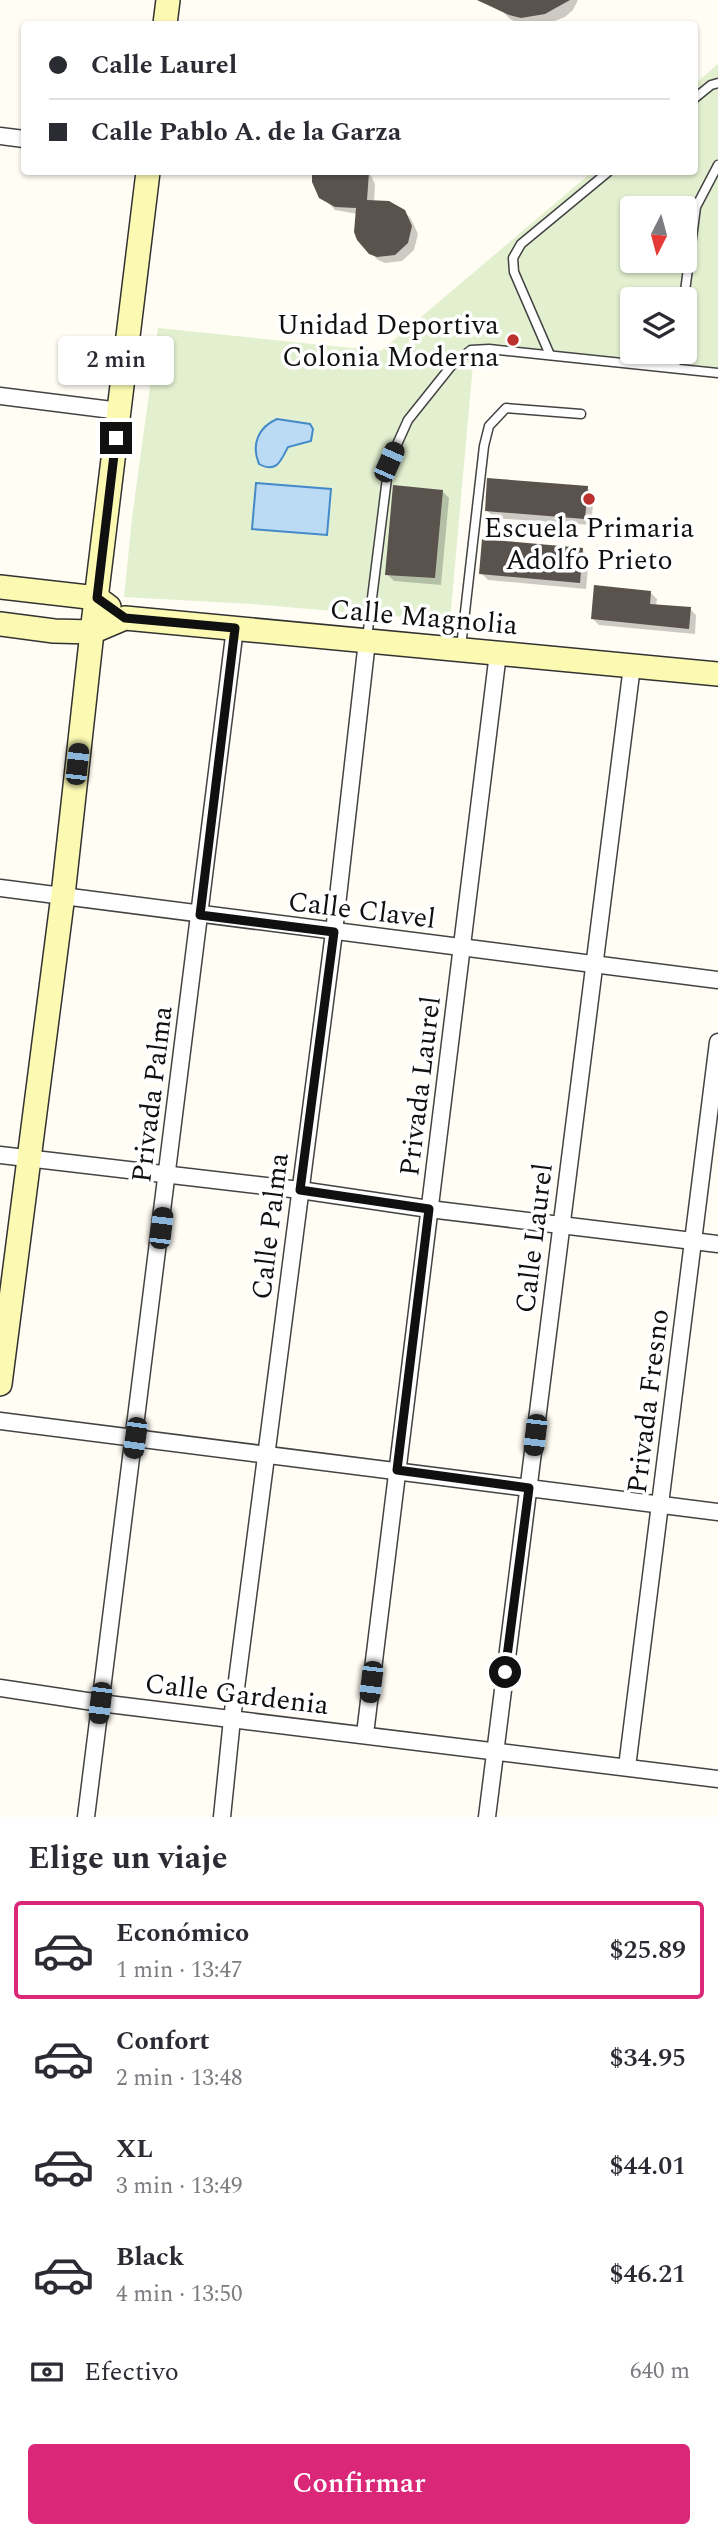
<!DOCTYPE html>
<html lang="es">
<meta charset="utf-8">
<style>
:root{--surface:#fff;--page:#f7f7f7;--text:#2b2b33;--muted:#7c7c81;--line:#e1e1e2;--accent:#db2777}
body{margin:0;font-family:Spectral,serif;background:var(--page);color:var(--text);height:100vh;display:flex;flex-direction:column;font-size:26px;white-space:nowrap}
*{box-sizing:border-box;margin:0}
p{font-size:23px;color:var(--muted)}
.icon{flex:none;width:38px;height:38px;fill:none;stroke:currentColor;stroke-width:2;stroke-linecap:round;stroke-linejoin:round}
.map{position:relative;height:1817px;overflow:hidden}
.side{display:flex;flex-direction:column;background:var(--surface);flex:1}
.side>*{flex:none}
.banner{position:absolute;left:21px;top:21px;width:677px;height:154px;border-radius:7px;box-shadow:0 2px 5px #0004;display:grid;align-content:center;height:154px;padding:0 28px;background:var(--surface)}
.needle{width:46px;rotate:186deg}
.controls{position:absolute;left:620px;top:196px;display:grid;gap:14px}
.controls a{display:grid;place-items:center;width:77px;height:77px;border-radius:7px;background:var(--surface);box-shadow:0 2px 5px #0004;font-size:35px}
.end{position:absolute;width:32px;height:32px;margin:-16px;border:9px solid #101010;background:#fff;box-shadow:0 0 0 4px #fff}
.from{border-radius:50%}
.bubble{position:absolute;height:49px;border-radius:7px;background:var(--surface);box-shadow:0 2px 5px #0004;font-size:23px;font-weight:600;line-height:49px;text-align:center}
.car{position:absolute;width:21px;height:42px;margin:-21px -10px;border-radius:9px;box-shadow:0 0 5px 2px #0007;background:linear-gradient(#222 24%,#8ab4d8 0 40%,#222 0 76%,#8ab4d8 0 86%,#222 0)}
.banner b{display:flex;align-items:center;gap:24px;height:66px;font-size:26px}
.banner b+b{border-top:2px solid var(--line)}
.banner i{width:18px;height:18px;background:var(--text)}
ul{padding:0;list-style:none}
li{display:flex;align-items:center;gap:21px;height:98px;margin:0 14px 10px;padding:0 14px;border:4px solid transparent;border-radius:7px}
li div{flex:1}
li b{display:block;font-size:26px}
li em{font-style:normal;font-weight:600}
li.selected{border-color:var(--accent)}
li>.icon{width:63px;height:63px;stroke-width:1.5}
h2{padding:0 28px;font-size:32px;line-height:84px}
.pay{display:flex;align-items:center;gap:18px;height:77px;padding:0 28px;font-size:26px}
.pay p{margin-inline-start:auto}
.cta{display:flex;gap:14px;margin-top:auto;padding:14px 28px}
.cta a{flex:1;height:80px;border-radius:7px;background:var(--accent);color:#fff;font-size:28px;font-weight:600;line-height:80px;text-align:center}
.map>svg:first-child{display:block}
</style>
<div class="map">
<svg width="718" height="1817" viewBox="0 0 718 1817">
<rect width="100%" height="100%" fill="#fffdf4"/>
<path fill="#e2f0d0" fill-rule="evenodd" d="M 718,64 L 718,377 L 474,353 L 450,621 L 251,604 L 124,597 L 132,518 L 158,328 L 381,351 L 592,172 L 695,172 L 695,84 ZM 632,208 L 684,208 L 684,261 L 632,261 ZM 632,299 L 684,299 L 684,352 L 632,352 Z"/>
<g fill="#bbdaf4" stroke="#448ac8" stroke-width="2">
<path d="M 277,419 L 310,424 L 313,429 L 311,441 L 288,447 C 281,460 277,474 259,464 C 251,445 258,427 277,419 Z"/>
<polygon points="256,483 331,489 327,535 252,529"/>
</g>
<g fill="#0003">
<polygon points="491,0 578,0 573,10 565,17 547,24 520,24 510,19"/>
<polygon points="314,172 369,172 375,184 374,202 404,211 411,219 418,234 414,250 402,261 385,263 378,260 358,240 358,214 335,210 316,190"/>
<polygon points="587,488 594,495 591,525 494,518 487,510"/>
<polygon points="442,491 449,498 441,585 394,581 387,574"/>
<polygon points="582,550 589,557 586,589 488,580 481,573"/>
<polygon points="650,592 657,599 656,606 690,609 696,615 695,634 599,625 593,619"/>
</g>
<g fill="#59524d">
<polygon points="477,0 570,0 545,14 521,18 509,15"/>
<polygon points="312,172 369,172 367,200 389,201 405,210 412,226 408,243 395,255 377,257 369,254 357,240 354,232 356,208 335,207 319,198 312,182"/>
<polygon points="487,478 588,486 585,519 485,511"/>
<polygon points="393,485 443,490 435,578 385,575"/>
<polygon points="482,539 583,548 580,583 479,574"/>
<polygon points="594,585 651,591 650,604 691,607 689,629 591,619"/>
</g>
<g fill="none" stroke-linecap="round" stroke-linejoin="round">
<defs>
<g id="lane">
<polyline points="695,98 711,85 718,83"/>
<polyline points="684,299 696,207 718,165"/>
<polyline points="550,355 514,272 513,258 521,244 608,172"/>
<polyline points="675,368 677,352"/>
<polyline points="367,638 389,462 408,420 452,365 471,350 489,349 718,373"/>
<polyline points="461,647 484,446 489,426 506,408 581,414"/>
</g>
<g id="street">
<polyline points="0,136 24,139"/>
<polyline points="0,396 120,411"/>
<polyline points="0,888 718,980"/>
<polyline points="0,1155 300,1190 429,1209 718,1244"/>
<polyline points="0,1421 718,1512"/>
<polyline points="0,1688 100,1703 718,1779"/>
<polyline points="365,1734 498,653"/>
<polyline points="627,1767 718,1042"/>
<polyline points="86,1817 235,628"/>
<polyline points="222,1817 232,1719 334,932 367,641"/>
<polyline points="487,1817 632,666"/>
</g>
<g id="secondary">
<polyline points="165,24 168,0"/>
<polyline points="0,587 97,598 109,607"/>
<polyline points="0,624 54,631 92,632 125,618 718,674"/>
<polyline points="0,1384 63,895 92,632 148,172"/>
</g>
</defs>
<use href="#lane" stroke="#434343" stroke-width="11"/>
<use href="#street" stroke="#434343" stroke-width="19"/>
<use href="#secondary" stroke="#323232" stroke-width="26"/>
<use href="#lane" stroke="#fff" stroke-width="8"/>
<use href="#street" stroke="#fff" stroke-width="16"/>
<use href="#secondary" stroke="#fbf9b2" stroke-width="23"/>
</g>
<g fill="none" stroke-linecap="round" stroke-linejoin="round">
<polyline stroke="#101010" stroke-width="9" points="116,438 97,598 125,618 235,628 200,915 334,932 300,1190 429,1209 397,1470 529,1488 505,1672"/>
</g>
<g fill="#bc312d" stroke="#fff" stroke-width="2.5">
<circle cx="513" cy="340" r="7"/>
<circle cx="589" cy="499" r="7"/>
</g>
<g text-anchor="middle" stroke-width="7" stroke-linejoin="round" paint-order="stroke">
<g font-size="28" fill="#101010" stroke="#fff" text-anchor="end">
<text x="499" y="334">Unidad Deportiva<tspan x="499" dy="32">Colonia Moderna</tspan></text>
<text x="589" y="537" text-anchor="middle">Escuela Primaria<tspan x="589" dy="32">Adolfo Prieto</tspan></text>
</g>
<g font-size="28" fill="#101010" stroke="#fff">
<text transform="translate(424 616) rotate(5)" y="10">Calle Magnolia</text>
<text transform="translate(362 909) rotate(7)" y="10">Calle Clavel</text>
<text transform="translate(419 1086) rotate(-83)" y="10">Privada Laurel</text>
<text transform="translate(151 1094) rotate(-83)" y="10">Privada Palma</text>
<text transform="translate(269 1226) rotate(-83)" y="10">Calle Palma</text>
<text transform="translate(533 1238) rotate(-83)" y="10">Calle Laurel</text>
<text transform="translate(647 1401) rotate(-83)" y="10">Privada Fresno</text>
<text transform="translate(237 1693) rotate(7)" y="10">Calle Gardenia</text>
</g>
</g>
</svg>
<div class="controls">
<a><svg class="needle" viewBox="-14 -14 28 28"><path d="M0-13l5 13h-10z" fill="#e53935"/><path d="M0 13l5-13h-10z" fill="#7c7c81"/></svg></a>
<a><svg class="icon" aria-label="layers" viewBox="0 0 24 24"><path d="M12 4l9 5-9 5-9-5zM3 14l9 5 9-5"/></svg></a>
</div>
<i class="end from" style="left:505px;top:1672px"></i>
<i class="end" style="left:116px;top:438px"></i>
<div class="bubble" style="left:58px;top:336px;width:116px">2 min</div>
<i class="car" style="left:389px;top:462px;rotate:24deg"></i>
<i class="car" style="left:77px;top:764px;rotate:6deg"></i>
<i class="car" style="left:161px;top:1228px;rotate:7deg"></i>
<i class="car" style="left:535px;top:1435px;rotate:187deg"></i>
<i class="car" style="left:135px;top:1438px;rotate:188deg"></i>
<i class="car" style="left:371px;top:1682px;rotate:187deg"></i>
<i class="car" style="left:100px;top:1703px;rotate:187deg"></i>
<div class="banner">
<b><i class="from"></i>Calle Laurel</b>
<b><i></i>Calle Pablo A. de la Garza</b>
</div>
</div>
<section class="side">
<h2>Elige un viaje</h2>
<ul>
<li class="selected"><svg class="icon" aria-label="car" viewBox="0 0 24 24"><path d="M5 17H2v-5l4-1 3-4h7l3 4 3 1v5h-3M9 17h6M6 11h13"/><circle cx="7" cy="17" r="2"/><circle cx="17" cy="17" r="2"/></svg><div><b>Económico</b><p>1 min · 13:47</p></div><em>$25.89</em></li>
<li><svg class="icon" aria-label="car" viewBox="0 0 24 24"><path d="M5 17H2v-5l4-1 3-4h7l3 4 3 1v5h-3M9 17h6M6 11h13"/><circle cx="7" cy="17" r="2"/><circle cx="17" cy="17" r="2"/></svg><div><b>Confort</b><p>2 min · 13:48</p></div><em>$34.95</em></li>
<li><svg class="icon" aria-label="car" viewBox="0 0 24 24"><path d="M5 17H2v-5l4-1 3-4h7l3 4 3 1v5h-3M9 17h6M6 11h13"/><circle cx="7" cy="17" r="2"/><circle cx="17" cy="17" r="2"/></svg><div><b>XL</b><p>3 min · 13:49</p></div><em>$44.01</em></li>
<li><svg class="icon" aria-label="car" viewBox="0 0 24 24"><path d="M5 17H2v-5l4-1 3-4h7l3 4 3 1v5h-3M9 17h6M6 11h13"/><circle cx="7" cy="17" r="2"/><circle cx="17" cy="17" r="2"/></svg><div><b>Black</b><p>4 min · 13:50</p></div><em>$46.21</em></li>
</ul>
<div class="pay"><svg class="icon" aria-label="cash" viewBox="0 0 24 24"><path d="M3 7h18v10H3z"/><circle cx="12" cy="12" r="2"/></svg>Efectivo<p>640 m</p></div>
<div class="cta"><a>Confirmar</a></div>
</section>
